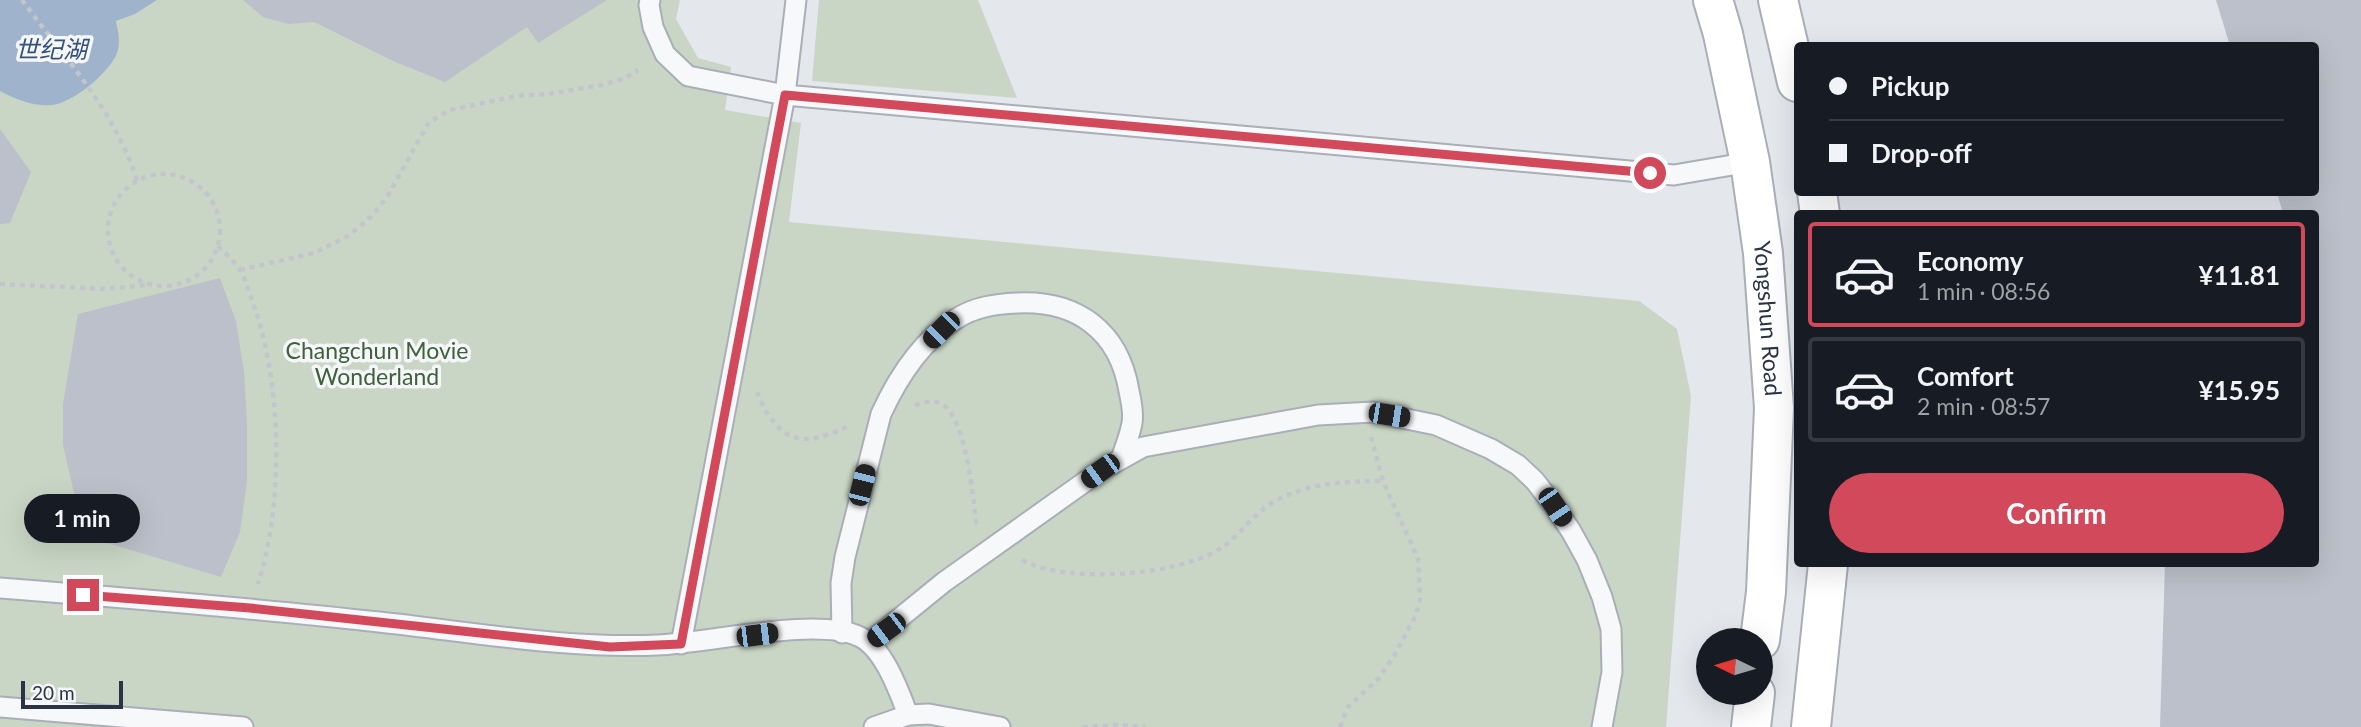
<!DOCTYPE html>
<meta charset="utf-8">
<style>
:root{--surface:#171b24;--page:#20242c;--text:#f1f3f6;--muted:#9ea1a6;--line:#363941;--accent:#d1495b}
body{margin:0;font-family:Lato,"Noto Sans SC",sans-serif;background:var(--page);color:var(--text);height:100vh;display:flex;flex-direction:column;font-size:26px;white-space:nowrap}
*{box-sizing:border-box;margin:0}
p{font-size:23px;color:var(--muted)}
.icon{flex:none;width:38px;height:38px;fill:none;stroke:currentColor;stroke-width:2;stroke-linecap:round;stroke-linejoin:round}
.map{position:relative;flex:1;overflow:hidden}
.details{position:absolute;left:1794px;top:210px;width:525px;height:357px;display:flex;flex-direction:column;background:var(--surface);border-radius:7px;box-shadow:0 7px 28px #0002}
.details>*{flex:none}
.guide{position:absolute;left:1794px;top:42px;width:525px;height:154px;border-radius:7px;box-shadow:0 7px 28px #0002;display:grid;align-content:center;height:154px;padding:0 35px;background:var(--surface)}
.needle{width:46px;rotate:275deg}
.fabs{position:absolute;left:1696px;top:628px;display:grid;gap:14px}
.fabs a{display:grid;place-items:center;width:77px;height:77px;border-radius:50%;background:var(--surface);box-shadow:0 7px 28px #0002;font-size:35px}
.scale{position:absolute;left:21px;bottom:18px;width:102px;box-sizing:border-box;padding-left:7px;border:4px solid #2b3445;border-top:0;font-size:19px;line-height:24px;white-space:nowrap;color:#2b3445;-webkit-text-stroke:5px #f4f6f9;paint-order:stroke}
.end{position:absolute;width:32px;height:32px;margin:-16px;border:9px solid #d1495b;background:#fff;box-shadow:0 0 0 4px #fff}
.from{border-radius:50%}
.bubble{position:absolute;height:49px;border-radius:24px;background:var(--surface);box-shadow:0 7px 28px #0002;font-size:23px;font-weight:700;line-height:49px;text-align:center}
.car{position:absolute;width:21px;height:42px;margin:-21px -10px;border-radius:9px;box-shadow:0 0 5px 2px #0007;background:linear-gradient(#222 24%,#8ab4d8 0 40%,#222 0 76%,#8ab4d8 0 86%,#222 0)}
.guide b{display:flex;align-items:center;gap:24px;height:66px;font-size:26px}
.guide b+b{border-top:2px solid var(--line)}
.guide i{width:18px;height:18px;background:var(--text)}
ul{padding:12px 0 0;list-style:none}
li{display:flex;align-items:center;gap:21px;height:105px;margin:0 14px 10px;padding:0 21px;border:4px solid var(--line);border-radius:7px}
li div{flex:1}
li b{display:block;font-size:26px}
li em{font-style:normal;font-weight:700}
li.selected{border-color:var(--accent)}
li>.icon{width:63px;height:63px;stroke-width:1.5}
.button{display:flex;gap:14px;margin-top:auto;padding:14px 35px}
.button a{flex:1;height:80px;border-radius:42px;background:var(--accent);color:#fff;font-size:28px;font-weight:700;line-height:80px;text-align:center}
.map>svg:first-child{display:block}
</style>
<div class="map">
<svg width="2361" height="727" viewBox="0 0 2361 727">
<rect width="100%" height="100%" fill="#e4e7ec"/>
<g fill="#c9d6c5">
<polygon points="0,0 680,0 676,19 698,58 731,67 725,110 801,123 789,222 1639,301 1677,329 1691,396 1666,727 0,727"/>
<polygon points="819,0 978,0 1017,98 812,81"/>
</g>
<path fill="#9fb4cc" d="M 0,0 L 157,0 L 135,14 L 116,21 C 118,32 121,41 117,53 C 110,72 73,103 52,105 C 34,107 15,99 0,91 Z"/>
<g fill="#bbc0ca">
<polygon points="243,0 607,0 538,43 527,27 445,82 393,61 314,22 288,24 263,17"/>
<polygon points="2216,0 2361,0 2361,727 2160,727 2165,564 2315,564 2315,214 2283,214 2277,192 2315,192 2315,46 2230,46"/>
<polygon points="0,129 31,172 10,223 0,224"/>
<polygon points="220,278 236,321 244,372 247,424 247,481 240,532 221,577 84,536 63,445 63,404 78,314"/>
</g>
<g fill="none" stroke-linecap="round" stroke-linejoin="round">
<defs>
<g id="lane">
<polyline points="650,0 649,5 653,27 665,54 688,76 785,95 681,644"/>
<polyline points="796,0 785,95 1674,175 1750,162"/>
<path d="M 0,588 C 127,598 253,608 379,622 C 472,632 566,649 658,645 C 709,643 815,617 858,636 C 883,646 899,691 908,715"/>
<path d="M 842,633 L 841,583 L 845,557 L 881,414 C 898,377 921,341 956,319 C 974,307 995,304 1017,303 C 1077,300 1119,331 1129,391 C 1131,401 1134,413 1132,423 C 1130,435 1125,447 1121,459"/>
<polyline points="869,643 944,582 1100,471 1143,447 1318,415 1373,412 1436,425 1491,449 1518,465 1535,481 1555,507 1571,531 1587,560 1602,597 1611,629 1612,672 1602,727"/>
<polyline points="0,707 243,727"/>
<polyline points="874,727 908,715 929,714 1000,727"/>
</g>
<g id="secondary">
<path id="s1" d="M 1713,0 L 1723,34 L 1750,162 L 1763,253 L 1774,408 L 1766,592 L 1760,640"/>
<polyline points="1778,0 1797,82"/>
<polyline points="1817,192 1820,214"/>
<polyline points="1751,727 1755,693"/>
<polyline points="1811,727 1828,564"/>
</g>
</defs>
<use href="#lane" stroke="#a9aeb7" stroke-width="23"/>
<use href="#secondary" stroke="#a9aeb7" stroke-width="42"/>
<g stroke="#c2c5cb" stroke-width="4.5" stroke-dasharray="5 5" stroke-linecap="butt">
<path d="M 22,0 C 64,57 116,112 137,181"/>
<circle cx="164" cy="230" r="56"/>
<path d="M 218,246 C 225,254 235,261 240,270 C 245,277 247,287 250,295 C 282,376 285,500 258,584"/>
<polyline points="240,270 314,253 348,236 372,216 387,197 429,122 450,110 516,96 548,94 602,85 625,78 638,70"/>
<polyline points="0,284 105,289 148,285"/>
<path d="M 757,392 C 761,400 764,410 770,417 C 794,451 819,439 851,425"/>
<path d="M 915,405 C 924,403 934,399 942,404 C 966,418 973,496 976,522 L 980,526"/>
<path d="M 1022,560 C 1066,584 1175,576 1218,550 C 1241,536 1254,511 1279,499 C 1310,483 1348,481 1383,481"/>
<polyline points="1083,727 1120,725 1146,727"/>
<polyline points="1340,727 1348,707 1379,678 1395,654 1416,615 1420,599 1418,559 1383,481 1371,437"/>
</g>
<use href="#lane" stroke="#f7f8fa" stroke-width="19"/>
<use href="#secondary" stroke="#fff" stroke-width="38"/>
</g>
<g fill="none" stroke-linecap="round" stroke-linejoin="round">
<polyline stroke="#d1495b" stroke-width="9" points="83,595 250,608 610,647 681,644 785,95 1650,173"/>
</g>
<g text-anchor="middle" stroke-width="7" stroke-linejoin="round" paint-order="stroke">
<g font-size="23" fill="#2b3445" stroke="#f4f6f9">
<text dy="8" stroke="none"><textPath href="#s1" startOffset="324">Yongshun Road</textPath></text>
</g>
<g font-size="23" fill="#3f6138" stroke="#f4f6f9">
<text x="377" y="359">Changchun Movie<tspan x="377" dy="26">Wonderland</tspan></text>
</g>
<g font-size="24" font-style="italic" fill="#34527a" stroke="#f4f6f9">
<text x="51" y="58">世纪湖</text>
</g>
</g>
</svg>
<div class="fabs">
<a><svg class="needle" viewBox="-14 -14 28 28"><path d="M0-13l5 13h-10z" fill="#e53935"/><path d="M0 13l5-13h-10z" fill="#9ea1a6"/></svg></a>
</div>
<div class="scale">20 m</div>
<i class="end from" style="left:1650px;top:173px"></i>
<i class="end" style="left:83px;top:595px"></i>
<div class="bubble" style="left:24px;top:494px;width:116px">1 min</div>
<i class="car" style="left:941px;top:330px;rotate:225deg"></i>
<i class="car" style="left:1389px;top:415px;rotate:99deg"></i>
<i class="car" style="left:1100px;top:471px;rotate:234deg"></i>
<i class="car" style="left:862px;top:485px;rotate:14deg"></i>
<i class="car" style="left:1555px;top:507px;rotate:146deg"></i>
<i class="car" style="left:886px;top:630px;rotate:233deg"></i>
<i class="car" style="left:757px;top:635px;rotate:83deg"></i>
<div class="guide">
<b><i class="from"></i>Pickup</b>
<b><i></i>Drop-off</b>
</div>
<section class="details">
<ul>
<li class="selected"><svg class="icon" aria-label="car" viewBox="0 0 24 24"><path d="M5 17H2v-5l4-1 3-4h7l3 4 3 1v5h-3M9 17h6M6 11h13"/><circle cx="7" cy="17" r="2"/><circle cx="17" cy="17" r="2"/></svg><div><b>Economy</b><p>1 min · 08:56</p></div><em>¥11.81</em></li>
<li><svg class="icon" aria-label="car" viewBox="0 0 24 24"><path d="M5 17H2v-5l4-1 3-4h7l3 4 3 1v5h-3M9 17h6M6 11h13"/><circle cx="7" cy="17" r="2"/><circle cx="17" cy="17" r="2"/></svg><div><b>Comfort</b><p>2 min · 08:57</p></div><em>¥15.95</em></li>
</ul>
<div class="button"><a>Confirm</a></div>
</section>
</div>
